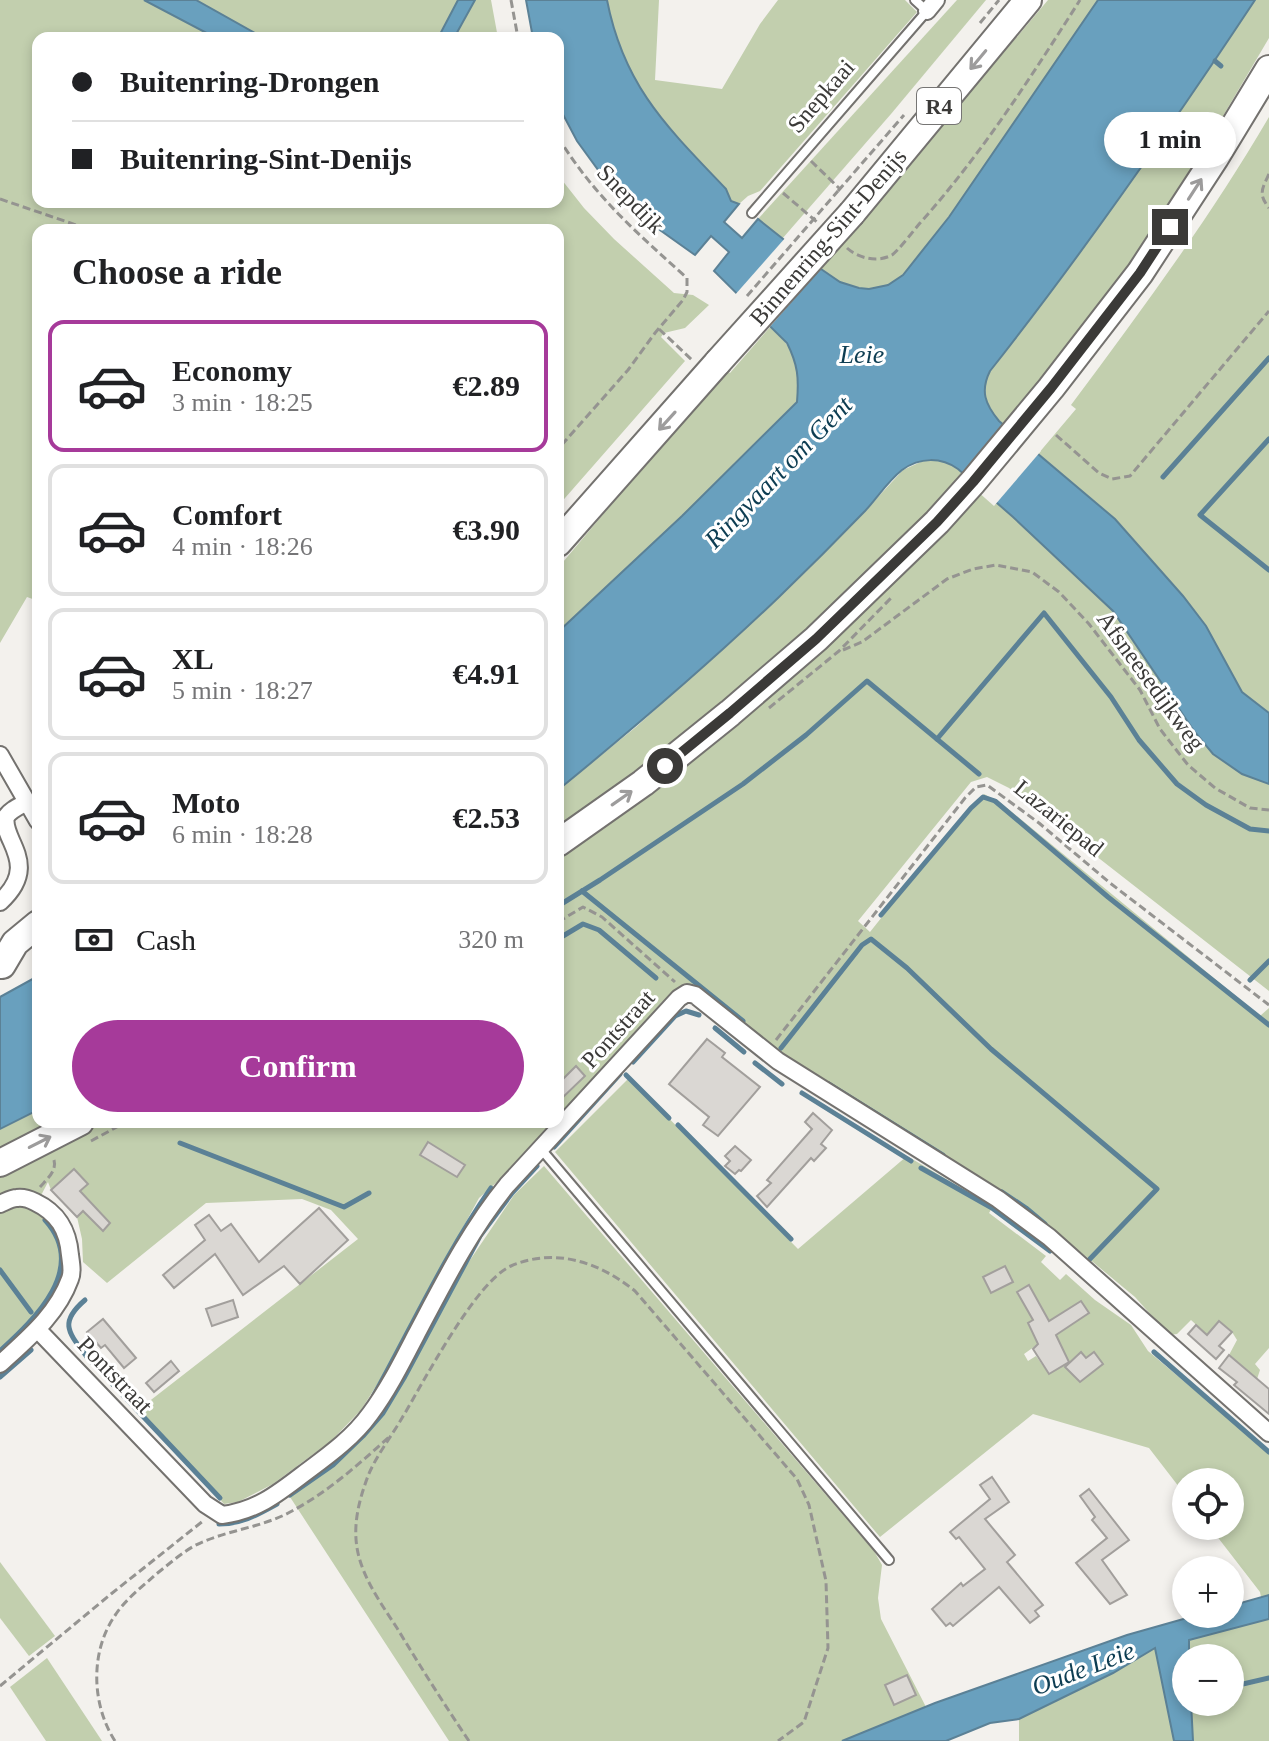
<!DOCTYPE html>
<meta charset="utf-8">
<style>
:root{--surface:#fff;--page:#f6f6f6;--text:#202124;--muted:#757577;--line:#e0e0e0;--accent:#a63a9a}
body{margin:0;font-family:Georgia,serif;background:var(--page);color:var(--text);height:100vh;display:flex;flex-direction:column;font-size:30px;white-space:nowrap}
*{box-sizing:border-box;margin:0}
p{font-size:26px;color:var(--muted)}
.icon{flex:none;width:44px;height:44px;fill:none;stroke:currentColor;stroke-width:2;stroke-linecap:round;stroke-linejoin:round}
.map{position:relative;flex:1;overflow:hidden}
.details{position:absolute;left:32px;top:224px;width:532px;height:904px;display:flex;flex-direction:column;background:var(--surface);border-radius:16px;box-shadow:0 4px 12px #0003}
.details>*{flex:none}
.banner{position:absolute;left:32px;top:32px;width:532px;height:176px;border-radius:16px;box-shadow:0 4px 12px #0003;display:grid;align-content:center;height:176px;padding:0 40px;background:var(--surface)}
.fabs{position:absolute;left:1172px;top:1468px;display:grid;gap:16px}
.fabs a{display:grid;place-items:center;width:72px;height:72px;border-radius:50%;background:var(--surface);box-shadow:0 4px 12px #0003;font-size:40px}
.end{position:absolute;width:36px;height:36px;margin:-18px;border:10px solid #3b3a38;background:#fff;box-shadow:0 0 0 4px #fff}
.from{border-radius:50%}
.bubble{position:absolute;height:56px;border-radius:28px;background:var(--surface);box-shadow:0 4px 12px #0003;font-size:26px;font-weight:700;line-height:56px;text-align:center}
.banner b{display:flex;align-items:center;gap:28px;height:76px;font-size:30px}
.banner b+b{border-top:2px solid var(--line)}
.banner i{width:20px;height:20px;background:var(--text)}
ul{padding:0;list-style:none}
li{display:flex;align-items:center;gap:24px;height:132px;margin:0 16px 12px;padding:0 24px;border:4px solid var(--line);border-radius:16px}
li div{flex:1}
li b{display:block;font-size:30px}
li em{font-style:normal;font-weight:700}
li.on{border-color:var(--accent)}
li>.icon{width:72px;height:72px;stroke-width:1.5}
h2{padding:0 40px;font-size:36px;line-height:96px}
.pay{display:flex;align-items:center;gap:20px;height:88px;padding:0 40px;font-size:30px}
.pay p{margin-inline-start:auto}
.action{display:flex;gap:16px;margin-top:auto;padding:16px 40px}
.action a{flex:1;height:92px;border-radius:48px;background:var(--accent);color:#fff;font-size:32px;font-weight:700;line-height:92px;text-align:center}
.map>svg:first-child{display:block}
</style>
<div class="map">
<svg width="1269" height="1741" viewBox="0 0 1269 1741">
<rect width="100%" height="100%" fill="#f3f1ed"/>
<g fill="#c2cfae" fill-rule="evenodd">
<polygon points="0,0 491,0 498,38 38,38 38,202 558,202 558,175 584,208 614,239 674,293 693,295 709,305 685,328 664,333 661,337 685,361 558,506 558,230 38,230 38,601 27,597 0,643"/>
<path d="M 607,0 L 659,0 L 655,80 L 722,89 L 760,24 L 778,0 L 905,0 L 917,12 L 760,191 L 748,196 L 739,204 L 731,201 L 726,189 C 668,128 624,87 607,0 Z"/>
<polygon points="957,0 986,0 891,114 782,239 758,219"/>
<polygon points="1048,0 1098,0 949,217 903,275 888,285 869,289 860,288 840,282 821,269"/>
<path d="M 1255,0 L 1269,0 L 1269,38 L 1203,150 L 1129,264 L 1041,379 L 1003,424 C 985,409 980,392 990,371 L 1215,61 Z"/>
<path d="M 1269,117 L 1269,713 L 1242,692 L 1206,626 L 1151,560 L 1115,519 L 1038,454 L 1076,409 L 1071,405 C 1141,311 1210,218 1269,117 Z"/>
<path d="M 771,326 C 797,353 799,364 797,401 L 682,516 L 558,632 L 558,568 L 725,369 L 730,373 Z"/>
<polygon points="935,459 950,463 958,469 1013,517 1113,611 1194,731 1213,754 1242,774 1269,784 1269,991 1009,788 987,777 971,782 858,921 870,932 956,824 984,794 1001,803 1260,1016 1269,1008 1269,1348 1255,1364 1260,1370 1257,1379 1229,1355 1237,1340 1232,1332 1220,1322 1211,1331 1223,1342 1219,1346 1191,1320 1177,1334 1169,1335 1135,1297 1088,1258 1016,1202 795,1063 764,1039 691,987 662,1002 627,1043 558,1116 558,790 636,727 778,598 866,510 903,470 923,461"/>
<path d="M 629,1078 L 798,1249 L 907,1156 L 987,1203 L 992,1208 L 989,1213 L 1046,1256 L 1041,1262 L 1060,1280 L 1066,1274 L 1095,1300 L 1131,1325 L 1148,1351 L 1269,1453 L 1269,1595 L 1261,1597 L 1260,1592 L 1209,1526 L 1230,1526 L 1230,1482 L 1186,1482 L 1186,1496 L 1149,1448 L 1033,1414 L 880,1537 L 555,1152 ZM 1029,1286 L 1063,1349 L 1055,1366 L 1057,1369 L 1049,1374 L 1036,1356 L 1028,1361 L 1024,1354 L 1038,1344 L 1028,1324 L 1033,1320 Z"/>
<polygon points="38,1110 38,1122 552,1122 497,1182 479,1198 380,1380 361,1410 331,1441 273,1484 238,1502 224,1504 138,1410 358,1239 331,1210 302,1199 206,1203 107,1283 83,1262 82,1239 77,1217 91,1203 80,1191 87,1184 66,1176 51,1190 48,1182 34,1209 50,1221 58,1232 62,1245 64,1274 55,1293 31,1325 0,1354 0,1129"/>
<polygon points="544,1166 874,1551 882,1565 878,1598 881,1619 926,1707 842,1741 449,1741 290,1497 345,1452 390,1402 464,1269 514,1195"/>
<polygon points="0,1562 55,1636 29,1656 0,1618"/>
<polygon points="1269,1619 1269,1741 1192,1741 1191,1702 1230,1702 1230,1658 1189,1658 1189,1640"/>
<polygon points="1156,1647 1177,1741 1019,1741 1019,1719"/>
<polygon points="47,1658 102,1741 46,1741 10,1687"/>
</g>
<g fill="#69a0be" stroke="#5b8196" stroke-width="2">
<polygon points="144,0 196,0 264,38 216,38"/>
<polygon points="458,0 475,0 454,38 438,38"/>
<path d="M 526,0 L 607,0 C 624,87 668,128 726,189 L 731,201 L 739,204 L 724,222 L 742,238 L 758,219 L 821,269 L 840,282 L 859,288 L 869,289 L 888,285 L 903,275 L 949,217 L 1098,0 L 1255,0 C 1171,127 1084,252 990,371 C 980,391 985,404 999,421 L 1115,519 L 1183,596 L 1206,626 L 1242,692 L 1269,713 L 1269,784 L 1242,774 L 1213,754 L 1194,731 L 1113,611 L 1013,517 L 958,469 C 941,457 920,457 902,470 C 888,481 877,498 865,511 C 837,540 808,569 779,597 C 708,665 634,728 558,790 L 558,632 L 682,516 L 797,402 C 799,378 798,365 787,343 L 714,271 L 729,252 L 711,236 L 695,255 L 636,213 L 612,189 L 577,141 L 558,105 L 558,38 L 533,38 Z"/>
<polygon points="38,976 38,1110 0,1129 0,997"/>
<polygon points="1269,1595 1269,1619 1189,1640 1189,1658 1186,1658 1186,1702 1191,1702 1193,1741 1174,1741 1155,1648 1113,1673 1019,1719 990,1723 946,1741 842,1741 935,1703 1127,1635 1201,1614 1230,1614 1230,1606"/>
</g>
<g fill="#f3f1ed">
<polygon points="786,237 823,266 768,329 734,296"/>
<polygon points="1006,421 1041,451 994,506 960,476"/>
</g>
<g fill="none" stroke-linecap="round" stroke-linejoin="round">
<g stroke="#5b8196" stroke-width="5">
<polyline points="1215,61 1221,66"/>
<polyline points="1269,439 1200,515 1269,570"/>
<polyline points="1163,477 1269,358"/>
<polyline points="937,739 1044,613 1111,697 1139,740 1177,784 1206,805 1250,829 1269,831"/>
<polyline points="582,891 743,1021"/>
<polyline points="558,906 600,880 743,784 806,735 867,681 979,774"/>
<polyline points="881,915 971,808 983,797 995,801 1108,897 1269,1025"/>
<polyline points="558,939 583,924 599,930 656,978"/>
<polyline points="1250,980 1269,961"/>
<polyline points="715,1028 744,1052"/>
<polyline points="781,1048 862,945 871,939 907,968 991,1049 1157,1189 1087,1262"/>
<polyline points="633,1062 675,1016 686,1011 699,1015"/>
<polyline points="755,1063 782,1084"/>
<polyline points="626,1075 669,1118"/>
<polyline points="829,1084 943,1155"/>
<polyline points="802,1093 911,1161"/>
<polyline points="678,1125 791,1239"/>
<polyline points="180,1143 344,1207 369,1193"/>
<polyline points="554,1147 620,1074"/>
<polyline points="921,1168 992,1208 1050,1251"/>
<polyline points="1002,1192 1026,1208 1045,1224"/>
<polyline points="0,1270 31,1312"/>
<path d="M 85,1300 C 58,1323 69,1333 87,1357 L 220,1498"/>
<path d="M 0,1351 C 35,1319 89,1268 45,1220"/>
<polyline points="1154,1352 1269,1452"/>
<polyline points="0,1377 31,1350"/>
<path d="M 374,1395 C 412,1326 446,1253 491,1188"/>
<polyline points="290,1495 333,1465 363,1436 383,1413 404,1378 480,1236 512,1193 537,1166"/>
<path d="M 219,1524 C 242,1524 257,1515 277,1504"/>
<polyline points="1230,1687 1269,1678"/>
</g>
</g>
<g fill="#dad7d3" stroke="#a29f9c" stroke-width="2">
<polygon points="707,1039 725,1053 722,1057 760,1087 718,1136 703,1125 709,1117 669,1084"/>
<polygon points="576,1066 585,1076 558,1102 558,1084"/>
<polygon points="813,1113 832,1130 821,1144 826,1148 814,1161 811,1158 767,1207 757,1196 771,1183 767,1180 812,1129 805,1122"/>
<polygon points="428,1142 465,1165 457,1177 420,1155"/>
<polygon points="735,1146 751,1160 741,1171 739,1170 735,1174 725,1166 730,1161 725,1156"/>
<polygon points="74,1169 88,1184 80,1191 110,1223 103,1231 83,1211 77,1217 51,1190"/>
<polygon points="319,1208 348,1240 300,1284 284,1266 243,1295 215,1254 174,1288 163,1275 205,1240 195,1225 209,1215 221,1231 231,1224 259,1262"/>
<polygon points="1005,1266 1013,1282 991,1293 983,1277"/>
<polygon points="1029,1285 1049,1321 1081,1301 1089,1313 1056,1335 1069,1362 1049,1374 1033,1349 1038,1344 1028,1323 1033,1320 1017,1292"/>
<polygon points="233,1300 238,1317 212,1326 206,1309"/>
<polygon points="103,1319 136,1358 124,1368 105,1345 101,1348 87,1332"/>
<polygon points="1219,1321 1232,1332 1219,1346 1224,1350 1216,1359 1188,1334 1196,1325 1207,1335"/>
<polygon points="1081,1352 1086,1358 1094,1352 1103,1364 1080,1382 1065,1367"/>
<polygon points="1229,1355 1269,1389 1269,1414 1234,1385 1237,1382 1219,1368"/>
<polygon points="171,1361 179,1371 154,1392 146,1383"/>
<polygon points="992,1477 1009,1502 985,1519 1015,1555 1007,1562 1043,1605 1035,1611 1039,1616 1030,1623 999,1587 953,1626 950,1623 946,1626 932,1609 961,1583 963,1586 985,1569 959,1537 956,1539 950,1532 990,1499 980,1485"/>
<polygon points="1089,1489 1129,1540 1102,1560 1127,1595 1110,1604 1076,1563 1107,1538 1092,1520 1095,1517 1080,1496"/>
<polygon points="907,1675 916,1695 894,1705 885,1685"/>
</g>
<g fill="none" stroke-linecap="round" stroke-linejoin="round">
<defs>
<g id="service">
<polyline points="752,213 927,11 915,0"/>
<polyline points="541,1149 889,1560"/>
</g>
<g id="minor">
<polyline points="927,11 936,0"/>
<polyline points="0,755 38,821"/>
<path d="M 0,902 C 42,864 0,839 6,817 C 10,810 20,806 27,802"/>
<path d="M 0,1204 C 5,1202 11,1198 17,1198 C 24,1197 29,1199 35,1202 C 58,1213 68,1230 70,1255 C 71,1263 73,1272 70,1279 C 57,1315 27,1339 0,1364"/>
<path d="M 38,1330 L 205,1504 L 222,1515 C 255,1511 276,1495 302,1475 C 326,1457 352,1439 370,1414 C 388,1390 402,1362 416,1335 C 443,1284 470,1230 507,1185 L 679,998 L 687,993 L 695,995 L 778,1061 L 998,1199 L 1049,1237 L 1269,1433"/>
</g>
<g id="trunk">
<polyline points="852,213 1028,0"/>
<polyline points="558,543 718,362"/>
<polyline points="558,843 643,783 730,713 816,639 937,522 973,482 1051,388 1140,273 1215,158 1269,69"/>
<polyline points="2,965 15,943 38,924"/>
<polyline points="0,1163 80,1122"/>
</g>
</defs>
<use href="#service" stroke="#74726f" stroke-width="12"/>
<use href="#minor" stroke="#74726f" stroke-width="20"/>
<use href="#trunk" stroke="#74726f" stroke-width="30"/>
<g stroke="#959491" stroke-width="3" stroke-dasharray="8 4" stroke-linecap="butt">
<polyline points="511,0 518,38"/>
<polyline points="980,23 999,0"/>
<path d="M 558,137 C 594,196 637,233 687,278 L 687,292 L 683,300 L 655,333 L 628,370 L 558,449"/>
<polyline points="811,161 840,189"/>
<path d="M 1269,174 C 1262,189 1258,194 1269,208"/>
<polyline points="838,191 904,115"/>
<polyline points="783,193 817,222"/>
<polyline points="0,199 91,230"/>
<path d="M 847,248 C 858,258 877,263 892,255 C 899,250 914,230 920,223 C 981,155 1031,77 1080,0"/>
<polyline points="659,329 692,360"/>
<polyline points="1056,435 1099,473 1112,479 1130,476 1269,311"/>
<polyline points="843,650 862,642 947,579 973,569 996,565 1032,572 1059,592 1089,624 1140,690 1160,729 1188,765 1215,788 1250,808 1269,810"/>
<polyline points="769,708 839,651 891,598"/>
<polyline points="558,922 583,907 602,917 675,982"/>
<polyline points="776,1040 965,798 976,787 987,785 1039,823 1110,883 1269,1005"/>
<polyline points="91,1141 126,1122"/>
<path d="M 40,1187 C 47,1179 57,1171 54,1160"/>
<polyline points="0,1686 111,1594 203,1521"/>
<path d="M 115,1741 C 91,1704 90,1650 116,1614 C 126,1599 142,1587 155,1575 C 168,1565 180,1554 194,1546 C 225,1530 262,1528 292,1511 C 328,1492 359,1464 389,1437"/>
<path d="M 469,1741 C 444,1704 420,1666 397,1628 C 382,1605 364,1580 358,1553 C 352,1526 359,1500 368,1476 C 376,1456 391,1437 402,1418 C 423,1383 476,1281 511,1266 C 555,1247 599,1262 635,1291 L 797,1479 L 809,1505 L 826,1581 L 828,1648 L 804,1722 L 778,1741"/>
</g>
<use href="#service" stroke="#fff" stroke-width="8"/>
<use href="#minor" stroke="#fff" stroke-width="16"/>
<use href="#trunk" stroke="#fff" stroke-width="26"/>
<defs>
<polyline id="trunk-bridge" points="718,362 852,213"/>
</defs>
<use href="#trunk-bridge" stroke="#74726f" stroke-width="30" stroke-linecap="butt"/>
<polyline stroke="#959491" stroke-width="3" stroke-dasharray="8 4" stroke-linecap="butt" points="747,296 838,191"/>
<use href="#trunk-bridge" stroke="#fff" stroke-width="26"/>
</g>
<defs><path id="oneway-shaft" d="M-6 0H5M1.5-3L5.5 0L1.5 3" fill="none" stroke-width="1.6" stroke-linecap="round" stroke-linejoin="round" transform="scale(2)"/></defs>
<g stroke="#9d9c9c">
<use href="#oneway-shaft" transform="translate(978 60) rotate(130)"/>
<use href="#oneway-shaft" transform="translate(1195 189) rotate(-57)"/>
<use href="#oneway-shaft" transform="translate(667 421) rotate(132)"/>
<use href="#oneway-shaft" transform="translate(622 798) rotate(-35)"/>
<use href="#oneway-shaft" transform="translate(40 1142) rotate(-27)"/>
</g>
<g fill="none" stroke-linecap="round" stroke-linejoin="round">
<polyline stroke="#3b3a38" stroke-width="10" points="665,766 730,713 816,639 937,522 973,482 1051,388 1140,273 1170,227"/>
</g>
<g text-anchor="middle" stroke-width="6" stroke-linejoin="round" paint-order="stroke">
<rect fill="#fff" stroke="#767574" stroke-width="2" x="917" y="88" width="44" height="36" rx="6"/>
<g font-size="22" font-weight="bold" fill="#3b3a38">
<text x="939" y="114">R4</text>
</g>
<g font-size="24" fill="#3b3a38" stroke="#fff">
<text transform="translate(821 96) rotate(-49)" y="8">Snepkaai</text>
<text transform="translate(631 199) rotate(46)" y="8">Snepdijk</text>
<text transform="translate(828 237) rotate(-49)" y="8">Binnenring-Sint-Denijs</text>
<text transform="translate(1151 681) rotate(54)" y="8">Afsneesedijkweg</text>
<text transform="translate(1059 818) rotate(39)" y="8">Lazariepad</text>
<text transform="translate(618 1029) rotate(-48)" y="8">Pontstraat</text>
<text transform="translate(115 1375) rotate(46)" y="8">Pontstraat</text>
</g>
<g font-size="26" font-style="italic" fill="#0d3d52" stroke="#fff">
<text x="862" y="363">Leie</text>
<text transform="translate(778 472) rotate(-46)" y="9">Ringvaart om Gent</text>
<text transform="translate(1083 1668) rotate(-21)" y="9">Oude Leie</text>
</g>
</g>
</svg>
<div class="fabs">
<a><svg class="icon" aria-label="locate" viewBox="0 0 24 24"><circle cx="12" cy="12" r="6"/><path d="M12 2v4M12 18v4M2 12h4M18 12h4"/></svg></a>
<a>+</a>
<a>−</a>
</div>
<i class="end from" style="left:665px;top:766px"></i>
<i class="end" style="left:1170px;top:227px"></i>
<div class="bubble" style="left:1104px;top:112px;width:132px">1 min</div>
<div class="banner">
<b><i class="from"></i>Buitenring-Drongen</b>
<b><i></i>Buitenring-Sint-Denijs</b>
</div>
<section class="details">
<h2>Choose a ride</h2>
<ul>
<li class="on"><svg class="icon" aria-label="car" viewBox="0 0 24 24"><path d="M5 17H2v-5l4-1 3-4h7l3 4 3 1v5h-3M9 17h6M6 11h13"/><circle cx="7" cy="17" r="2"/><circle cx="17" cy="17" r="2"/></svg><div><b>Economy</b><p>3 min · 18:25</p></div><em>€2.89</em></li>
<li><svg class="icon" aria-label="car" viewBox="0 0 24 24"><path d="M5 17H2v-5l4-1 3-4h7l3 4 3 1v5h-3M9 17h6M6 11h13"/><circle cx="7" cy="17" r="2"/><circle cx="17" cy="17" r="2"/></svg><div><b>Comfort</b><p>4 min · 18:26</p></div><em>€3.90</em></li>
<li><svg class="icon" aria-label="car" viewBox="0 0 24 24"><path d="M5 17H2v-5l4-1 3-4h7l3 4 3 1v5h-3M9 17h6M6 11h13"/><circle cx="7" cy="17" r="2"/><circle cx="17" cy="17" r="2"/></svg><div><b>XL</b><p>5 min · 18:27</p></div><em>€4.91</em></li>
<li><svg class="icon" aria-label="car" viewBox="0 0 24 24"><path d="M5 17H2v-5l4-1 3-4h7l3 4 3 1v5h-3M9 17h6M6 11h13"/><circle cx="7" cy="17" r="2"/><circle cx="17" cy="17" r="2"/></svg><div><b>Moto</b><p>6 min · 18:28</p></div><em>€2.53</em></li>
</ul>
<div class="pay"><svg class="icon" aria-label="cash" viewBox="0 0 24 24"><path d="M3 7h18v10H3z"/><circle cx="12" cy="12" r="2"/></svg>Cash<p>320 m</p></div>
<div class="action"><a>Confirm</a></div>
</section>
</div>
